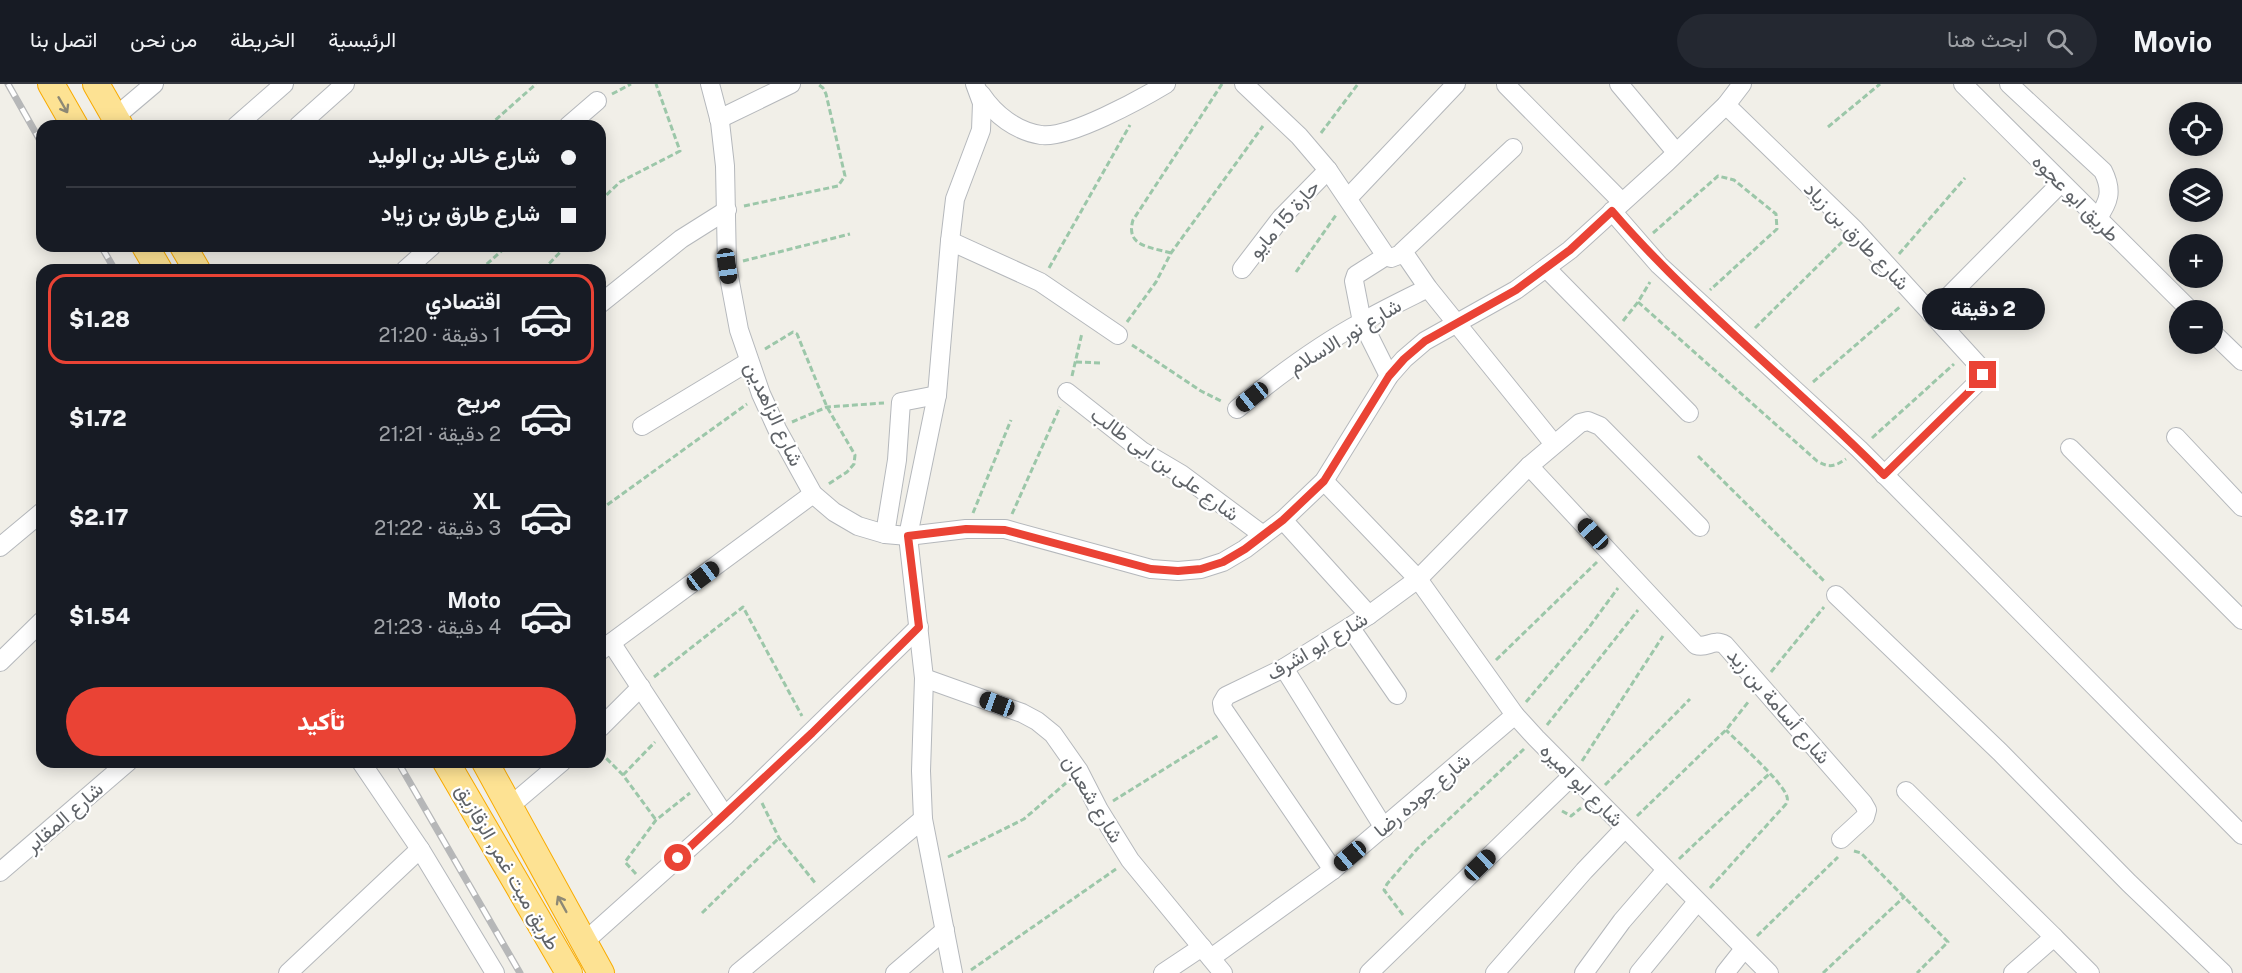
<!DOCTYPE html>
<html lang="ar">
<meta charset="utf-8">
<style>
:root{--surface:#171b24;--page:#242831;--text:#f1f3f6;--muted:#9ea1a6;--line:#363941;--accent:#ea4335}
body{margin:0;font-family:"Public Sans",Vazirmatn,sans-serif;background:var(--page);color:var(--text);direction:rtl;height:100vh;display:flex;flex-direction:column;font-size:22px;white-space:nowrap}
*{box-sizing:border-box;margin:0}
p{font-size:20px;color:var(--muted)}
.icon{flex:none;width:33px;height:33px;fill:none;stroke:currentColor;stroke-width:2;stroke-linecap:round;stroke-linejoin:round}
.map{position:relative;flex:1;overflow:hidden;direction:ltr}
.panel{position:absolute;left:36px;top:180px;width:570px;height:504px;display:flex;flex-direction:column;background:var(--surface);border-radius:18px;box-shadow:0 3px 15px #0003;direction:rtl}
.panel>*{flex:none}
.banner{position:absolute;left:36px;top:36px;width:570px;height:132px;border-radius:18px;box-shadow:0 3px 15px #0003;direction:rtl;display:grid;align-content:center;height:132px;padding:0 30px;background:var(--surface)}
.fabs{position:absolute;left:2169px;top:18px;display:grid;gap:12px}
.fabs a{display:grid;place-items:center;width:54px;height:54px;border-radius:50%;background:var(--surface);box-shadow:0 3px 15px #0003;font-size:30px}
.end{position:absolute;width:27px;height:27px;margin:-14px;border:8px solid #ea4335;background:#fff;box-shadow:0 0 0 3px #fff}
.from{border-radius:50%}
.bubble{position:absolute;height:42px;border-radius:21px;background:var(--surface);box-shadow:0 3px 15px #0003;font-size:20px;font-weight:800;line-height:42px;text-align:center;direction:rtl}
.car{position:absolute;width:18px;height:36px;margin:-18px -9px;border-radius:8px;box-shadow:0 0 4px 2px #0007;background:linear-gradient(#222 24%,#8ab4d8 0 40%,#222 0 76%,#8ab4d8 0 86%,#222 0)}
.banner b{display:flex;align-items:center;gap:21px;height:57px;font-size:22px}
.banner b+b{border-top:2px solid var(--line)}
.banner i{width:15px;height:15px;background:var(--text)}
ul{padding:10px 0 0;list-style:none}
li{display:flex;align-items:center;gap:18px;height:90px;margin:0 12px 9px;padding:0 18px;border:3px solid transparent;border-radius:18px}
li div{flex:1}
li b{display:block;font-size:22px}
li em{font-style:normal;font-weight:800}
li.on{border-color:var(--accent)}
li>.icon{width:54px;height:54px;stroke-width:1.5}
.cta{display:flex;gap:12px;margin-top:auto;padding:12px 30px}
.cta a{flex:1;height:69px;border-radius:36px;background:var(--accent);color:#fff;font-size:24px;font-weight:800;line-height:69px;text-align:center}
header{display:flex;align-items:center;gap:36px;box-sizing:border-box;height:84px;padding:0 30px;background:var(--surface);border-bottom:2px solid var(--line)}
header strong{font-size:28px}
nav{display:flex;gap:33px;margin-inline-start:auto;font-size:21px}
.search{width:420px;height:54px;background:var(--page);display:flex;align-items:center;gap:15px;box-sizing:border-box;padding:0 21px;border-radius:33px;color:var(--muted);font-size:22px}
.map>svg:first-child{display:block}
</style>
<header>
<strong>Movio</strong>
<div class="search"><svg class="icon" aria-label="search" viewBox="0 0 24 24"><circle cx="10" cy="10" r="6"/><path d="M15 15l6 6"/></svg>ابحث هنا</div>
<nav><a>الرئيسية</a><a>الخريطة</a><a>من نحن</a><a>اتصل بنا</a></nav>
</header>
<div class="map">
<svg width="2242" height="889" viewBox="0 0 2242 889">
<rect width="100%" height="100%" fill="#f1efe8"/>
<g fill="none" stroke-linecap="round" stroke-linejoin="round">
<defs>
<g id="minor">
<polyline points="710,0 720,38 725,82 727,182 739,246 761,310 777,345 813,410 834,428 858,442 885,450 908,452 966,445 1005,445 1151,485 1178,487 1201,485 1223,478 1245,465 1283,436 1324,397 1389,292 1404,275 1425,257 1516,206 1570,166 1667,78 1726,21 1742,0"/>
<polyline points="1244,0 1299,52 1328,86 1386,172 1391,174 1404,169 1428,204 1554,360"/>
<polyline points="1619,0 1676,68"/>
<polyline points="1963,0 2190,226"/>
<path d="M 2009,0 L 2103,87 C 2113,107 2109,118 2097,135"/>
<polyline points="1506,1 1622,118"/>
<path d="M 981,10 C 995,31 1016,47 1041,51 C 1069,55 1141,15 1166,0"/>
<polyline points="1726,21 1855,146 1981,284 1983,291 1979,297 1884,391"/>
<polyline points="115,33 154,0"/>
<polyline points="719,35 791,0"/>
<polyline points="236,42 284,0"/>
<polyline points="298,42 345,0"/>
<polyline points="568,42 597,17"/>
<polyline points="1348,114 1456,0"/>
<polyline points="1612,127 1659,181 1859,365 2242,751"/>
<polyline points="950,157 1040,198 1118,251"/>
<polyline points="1402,168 1513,64"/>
<polyline points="1386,172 1356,191 1354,197 1362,238 1389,292"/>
<polyline points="1546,184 1689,329"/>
<polyline points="1242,185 1281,134 1328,86"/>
<polyline points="405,186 432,162"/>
<polyline points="600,220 681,155 727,126"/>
<polyline points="1931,230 2061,99"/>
<polyline points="2212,248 2242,277"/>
<polyline points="1067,308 1142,367 1181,390 1263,451"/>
<path d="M 1237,325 C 1276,293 1317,262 1362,238 C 1383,226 1406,215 1428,204"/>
<polyline points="642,342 748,278"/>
<polyline points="2176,353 2242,423"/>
<polyline points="2070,364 2242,536"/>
<path d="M 1529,382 L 1696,561 C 1707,565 1713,554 1725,561 L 1863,719 L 1867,726 L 1865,733 L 1841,755"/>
<polyline points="1324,397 1418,495 1515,631 1536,654 1769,889"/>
<polyline points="1283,436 1369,531"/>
<polyline points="885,450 897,376 901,318 937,311"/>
<polyline points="0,463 42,428"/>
<polyline points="1836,511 2000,668 2129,799 2223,889"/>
<polyline points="1350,543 1397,611"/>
<polyline points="612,560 725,732"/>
<polyline points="600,567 813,410"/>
<polyline points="0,578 42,537"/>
<polyline points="1284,584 1384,744"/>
<polyline points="924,594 1022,629 1037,637 1053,650 1079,687 1099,726 1130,776 1223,889"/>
<polyline points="600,644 641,603"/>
<polyline points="361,678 420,765 495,889"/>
<polyline points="1906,707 2054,853"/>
<polyline points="509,723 562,678"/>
<polyline points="1333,786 1223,625 1222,619 1226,612 1284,584 1369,531 1418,495 1529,382 1580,339 1588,337 1600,342 1700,443"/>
<polyline points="0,788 128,678"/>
<polyline points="583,859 725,732 919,543"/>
<polyline points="1211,874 1333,786 1515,631"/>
<polyline points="288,889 420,765"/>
<polyline points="738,889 923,735"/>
<polyline points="895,889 945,846"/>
<polyline points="953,889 923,735 921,687 924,594 908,452 937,311 950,157 955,115 981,46 982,19 975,0"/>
<polyline points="1163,889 1202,863"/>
<polyline points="1369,889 1573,691"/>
<polyline points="1495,889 1584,787 1625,744"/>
<polyline points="1584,889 1622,837 1666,786"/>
<polyline points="1639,889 1697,818"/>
<polyline points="1725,889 1744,865"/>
<polyline points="2013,889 2054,853 2090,889"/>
</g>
<g id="highway">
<polyline points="51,0 75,42"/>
<polyline points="96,0 120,42"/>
<polyline points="145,162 159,186"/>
<polyline points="183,162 197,186"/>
<polyline points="446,678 569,889"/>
<polyline points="485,678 601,889"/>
</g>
</defs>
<use href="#minor" stroke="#b5b8bc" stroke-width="20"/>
<use href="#highway" stroke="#f9ab00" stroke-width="28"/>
<g stroke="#9cc7a9" stroke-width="3" stroke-dasharray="6 3" stroke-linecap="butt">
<polyline points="612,10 631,0"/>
<polyline points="493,42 491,40 536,0"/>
<polyline points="1828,43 1880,0"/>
<polyline points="1321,49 1358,0"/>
<polyline points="600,117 620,98 680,67 656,0"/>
<polyline points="744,122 838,102 845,92 826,10 823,4 818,0"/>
<polyline points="1653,149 1718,92 1734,96 1776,130 1777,145 1710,206"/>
<path d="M 1171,169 C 1151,163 1125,163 1133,136 L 1222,0"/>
<polyline points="1899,170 1965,94"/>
<polyline points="743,177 850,150"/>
<polyline points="1049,184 1130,41"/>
<polyline points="480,186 507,162"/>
<polyline points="543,186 566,162"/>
<polyline points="1296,188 1336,131"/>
<path d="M 1638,218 L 1817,377 C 1829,384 1834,383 1846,375"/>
<polyline points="1623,237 1638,218 1650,198"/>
<polyline points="1127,238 1156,198 1171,169 1263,42"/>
<polyline points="1755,244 1842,158"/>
<polyline points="1132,261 1201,307 1223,318"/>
<polyline points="765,265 793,248 797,250 827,323 855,371 854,380 847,388 827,401"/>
<polyline points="1076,278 1101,279"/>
<polyline points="1072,292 1082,249"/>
<polyline points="1813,298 1901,222"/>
<polyline points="792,338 827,323 884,319"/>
<polyline points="1872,354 1954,280"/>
<polyline points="1698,372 1825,498"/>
<polyline points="600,426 747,320"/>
<polyline points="973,429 1011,336"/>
<polyline points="1012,430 1060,323"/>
<polyline points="1496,576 1597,478"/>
<polyline points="1771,588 1824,523"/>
<polyline points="654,593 743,523 802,632"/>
<polyline points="1526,618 1587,546 1618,504"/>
<polyline points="1547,641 1638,526"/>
<polyline points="600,668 623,691 656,736"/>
<polyline points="1582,677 1663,552"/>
<polyline points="623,691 655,658"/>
<polyline points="1605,701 1690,615"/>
<polyline points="1113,717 1219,651"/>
<polyline points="762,719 779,754 816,800"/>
<polyline points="1562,727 1571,732 1581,724"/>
<polyline points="1637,732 1726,646 1749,617"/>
<polyline points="1854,767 1861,769 1948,858 1917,889"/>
<polyline points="948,773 1024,735 1066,699"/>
<polyline points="1679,775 1769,690"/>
<polyline points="636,790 625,778 656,736 690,709"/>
<path d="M 1710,804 L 1786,720 C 1788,715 1788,715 1786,710 C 1778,694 1741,661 1726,646"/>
<polyline points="702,829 779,754"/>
<polyline points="1403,831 1384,806 1387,800 1417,765 1524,665"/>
<polyline points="1757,852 1838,773"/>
<polyline points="971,886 1116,785"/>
<polyline points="1823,889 1905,812"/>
</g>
<use href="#minor" stroke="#fff" stroke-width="18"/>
<use href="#highway" stroke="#fde293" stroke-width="26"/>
<defs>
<g id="rail">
<polyline points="8,0 42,60"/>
<polyline points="101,162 115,186"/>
<polyline points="398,678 520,889"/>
</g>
</defs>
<use href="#rail" stroke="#b6b7b8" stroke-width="7"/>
<use href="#rail" stroke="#fff" stroke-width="4.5" stroke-dasharray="14" stroke-linecap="butt"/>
</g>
<defs><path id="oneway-shaft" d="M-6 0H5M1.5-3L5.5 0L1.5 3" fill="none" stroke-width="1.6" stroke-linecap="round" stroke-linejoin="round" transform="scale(1.5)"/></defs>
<g stroke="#8e8975">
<use href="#oneway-shaft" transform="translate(63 21) rotate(60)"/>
<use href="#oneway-shaft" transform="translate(562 820) rotate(-119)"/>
</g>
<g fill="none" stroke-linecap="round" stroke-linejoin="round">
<path stroke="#ea4335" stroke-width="8" d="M 678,774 L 812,649 L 919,543 L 908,452 L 966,445 L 1005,446 L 1151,485 L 1178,487 L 1201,485 L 1223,478 L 1245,465 L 1283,436 L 1324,397 L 1389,292 L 1404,275 L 1425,257 L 1516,206 L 1570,166 L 1612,127 C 1695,223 1795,301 1884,391 L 1980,297 L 1983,291"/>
</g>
<g text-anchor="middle" stroke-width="4.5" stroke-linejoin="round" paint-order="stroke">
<g font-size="20" fill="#5f6368" stroke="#fff">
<text transform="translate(2076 114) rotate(45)" y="7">طريق ابو عجوه</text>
<text transform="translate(1284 135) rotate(-49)" y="7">حارة 15 مايو</text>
<text transform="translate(1857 152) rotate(46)" y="7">شارع طارق بن زياد</text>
<text transform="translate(1345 252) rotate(-31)" y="7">شارع نور الاسلام</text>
<text transform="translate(774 330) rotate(65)" y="7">شارع الزاهدين</text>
<text transform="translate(1165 380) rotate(36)" y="7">شارع على بن ابى طالب</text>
<text transform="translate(1317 562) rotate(-31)" y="7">شارع ابو اشرف</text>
<text transform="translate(1779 622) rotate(49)" y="7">شارع أسامة بن زيد</text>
<text transform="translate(1582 701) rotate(45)" y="7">شارع ابو اميره</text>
<text transform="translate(1422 711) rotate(-40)" y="7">شارع جوده رضا</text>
<text transform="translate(1093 715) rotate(59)" y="7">شارع شعبان</text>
<text transform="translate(64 733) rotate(-41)" y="7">شارع المقابر</text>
<text transform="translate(508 783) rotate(60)" y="7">طريق ميت غمر, الزقازيق</text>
</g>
</g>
</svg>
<div class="fabs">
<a><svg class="icon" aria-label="locate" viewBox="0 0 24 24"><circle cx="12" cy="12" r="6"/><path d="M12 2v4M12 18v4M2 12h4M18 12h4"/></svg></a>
<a><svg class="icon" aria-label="layers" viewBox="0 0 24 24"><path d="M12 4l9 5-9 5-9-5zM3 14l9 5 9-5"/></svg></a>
<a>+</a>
<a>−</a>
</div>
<i class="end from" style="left:678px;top:774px"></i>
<i class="end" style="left:1983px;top:291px"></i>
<div class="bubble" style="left:1922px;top:204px;width:123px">2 دقيقة</div>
<i class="car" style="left:727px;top:182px;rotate:172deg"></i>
<i class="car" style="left:1252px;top:313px;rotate:231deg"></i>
<i class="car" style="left:1593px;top:450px;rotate:317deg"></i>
<i class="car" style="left:703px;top:492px;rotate:53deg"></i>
<i class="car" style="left:997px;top:620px;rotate:290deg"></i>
<i class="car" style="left:1350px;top:772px;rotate:230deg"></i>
<i class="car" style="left:1480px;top:781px;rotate:46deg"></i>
<div class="banner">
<b><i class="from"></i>شارع خالد بن الوليد</b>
<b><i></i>شارع طارق بن زياد</b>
</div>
<section class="panel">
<ul>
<li class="on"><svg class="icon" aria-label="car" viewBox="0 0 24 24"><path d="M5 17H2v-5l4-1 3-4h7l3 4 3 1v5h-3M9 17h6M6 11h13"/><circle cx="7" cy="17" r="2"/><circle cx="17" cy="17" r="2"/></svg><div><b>اقتصادي</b><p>1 دقيقة · 21:20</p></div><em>$1.28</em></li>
<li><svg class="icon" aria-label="car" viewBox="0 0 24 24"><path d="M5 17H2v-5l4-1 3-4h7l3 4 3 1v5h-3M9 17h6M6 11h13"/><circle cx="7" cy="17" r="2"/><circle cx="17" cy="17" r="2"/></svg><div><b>مريح</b><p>2 دقيقة · 21:21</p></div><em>$1.72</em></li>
<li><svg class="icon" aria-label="car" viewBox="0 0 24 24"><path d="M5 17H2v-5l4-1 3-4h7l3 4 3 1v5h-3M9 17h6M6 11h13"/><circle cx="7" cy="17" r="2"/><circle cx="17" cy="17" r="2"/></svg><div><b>XL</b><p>3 دقيقة · 21:22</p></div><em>$2.17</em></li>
<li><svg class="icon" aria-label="car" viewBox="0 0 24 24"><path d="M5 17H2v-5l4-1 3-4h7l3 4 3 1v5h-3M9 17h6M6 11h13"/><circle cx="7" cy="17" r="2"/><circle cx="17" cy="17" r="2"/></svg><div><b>Moto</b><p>4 دقيقة · 21:23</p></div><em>$1.54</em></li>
</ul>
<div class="cta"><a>تأكيد</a></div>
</section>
</div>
